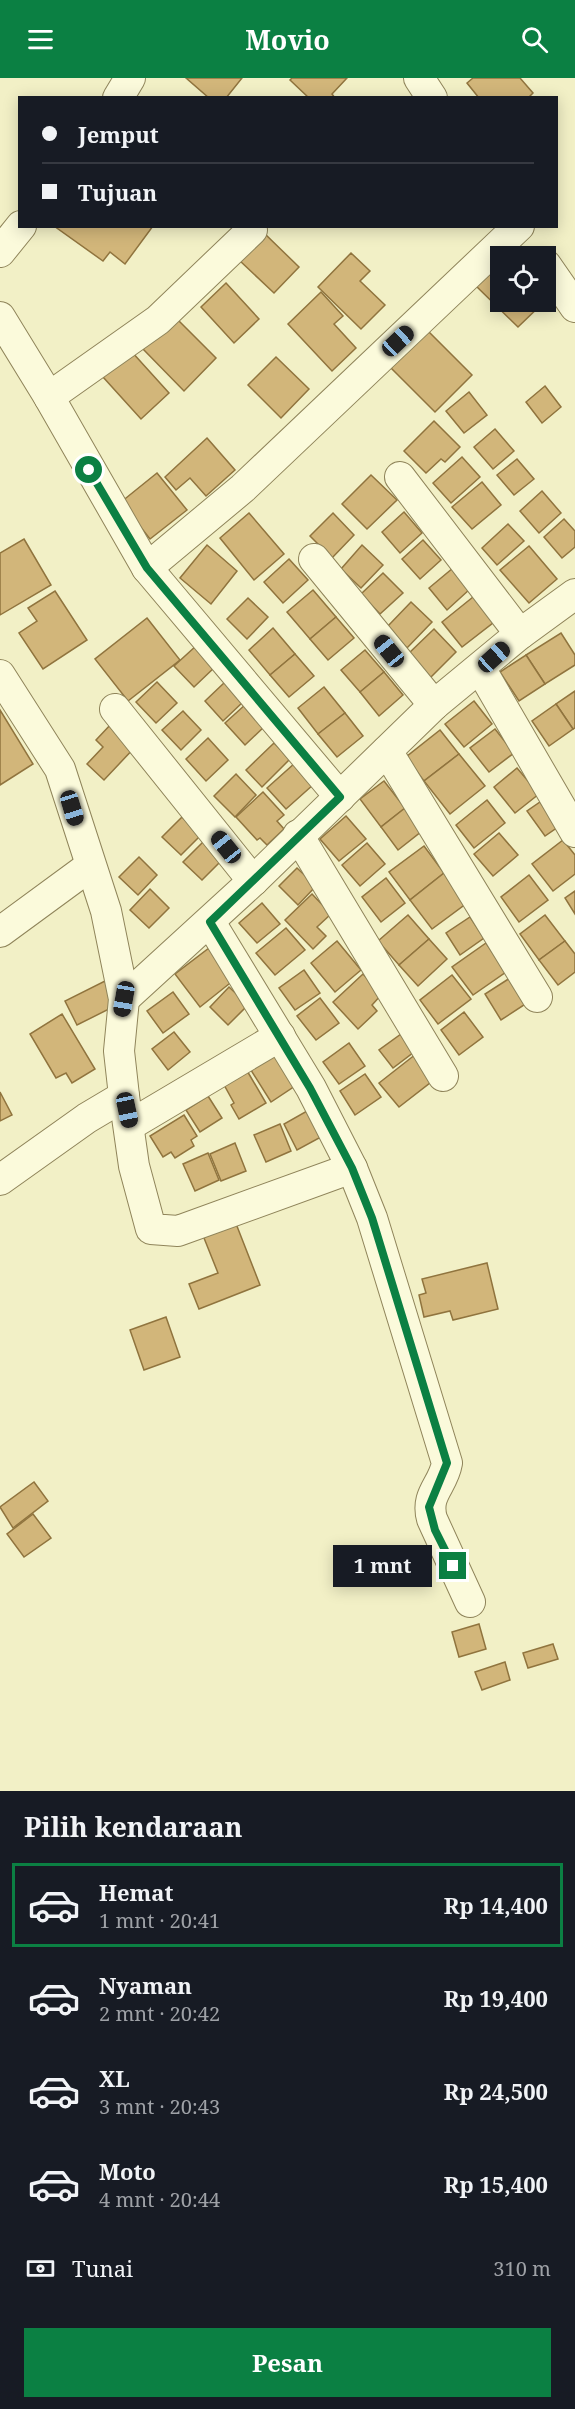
<!DOCTYPE html>
<html lang="id">
<meta charset="utf-8">
<style>
:root{--surface:#171b24;--page:#242831;--text:#f1f3f6;--muted:#9ea1a6;--line:#363941;--accent:#0b8043}
body{margin:0;font-family:"Noto Serif",serif;background:var(--page);color:var(--text);height:100vh;display:flex;flex-direction:column;font-size:22px;white-space:nowrap}
*{box-sizing:border-box;margin:0}
p{font-size:20px;color:var(--muted)}
.icon{flex:none;width:33px;height:33px;fill:none;stroke:currentColor;stroke-width:2;stroke-linecap:round;stroke-linejoin:round}
.map{position:relative;height:1713px;overflow:hidden}
.drawer{display:flex;flex-direction:column;background:var(--surface);flex:1}
.drawer>*{flex:none}
.guide{position:absolute;left:18px;top:18px;width:540px;height:132px;border-radius:0px;box-shadow:0 3px 15px #0003;display:grid;align-content:center;height:132px;padding:0 24px;background:var(--surface)}
.fabs{position:absolute;left:490px;top:168px;display:grid;gap:12px}
.fabs a{display:grid;place-items:center;width:66px;height:66px;border-radius:0px;background:var(--surface);box-shadow:0 3px 15px #0003;font-size:30px}
.end{position:absolute;width:27px;height:27px;margin:-14px;border:8px solid #0b8043;background:#fff;box-shadow:0 0 0 3px #fff}
.from{border-radius:50%}
.bubble{position:absolute;height:42px;border-radius:0px;background:var(--surface);box-shadow:0 3px 15px #0003;font-size:20px;font-weight:700;line-height:42px;text-align:center}
.car{position:absolute;width:18px;height:36px;margin:-18px -9px;border-radius:8px;box-shadow:0 0 4px 2px #0007;background:linear-gradient(#222 24%,#8ab4d8 0 40%,#222 0 76%,#8ab4d8 0 86%,#222 0)}
.guide b{display:flex;align-items:center;gap:21px;height:57px;font-size:22px}
.guide b+b{border-top:2px solid var(--line)}
.guide i{width:15px;height:15px;background:var(--text)}
ul{padding:0;list-style:none}
li{display:flex;align-items:center;gap:18px;height:84px;margin:0 12px 9px;padding:0 12px;border:3px solid transparent;border-radius:0px}
li div{flex:1}
li b{display:block;font-size:22px}
li em{font-style:normal;font-weight:700}
li.selected{border-color:var(--accent)}
li>.icon{width:54px;height:54px;stroke-width:1.5}
h2{padding:0 24px;font-size:27px;line-height:72px}
.pay{display:flex;align-items:center;gap:15px;height:66px;padding:0 24px;font-size:22px}
.pay p{margin-inline-start:auto}
.cta{display:flex;gap:12px;margin-top:auto;padding:12px 24px}
.cta a{flex:1;height:69px;border-radius:0px;background:var(--accent);color:#fff;font-size:24px;font-weight:700;line-height:69px;text-align:center}
header{display:flex;justify-content:space-between;align-items:center;height:78px;padding:0 24px;background:var(--accent);color:#fff;font-size:27px;font-weight:700}
.map>svg:first-child{display:block}
</style>
<header><svg class="icon" aria-label="menu" viewBox="0 0 24 24"><path d="M4 6h16M4 12h16M4 18h16"/></svg>Movio<svg class="icon" aria-label="search" viewBox="0 0 24 24"><circle cx="10" cy="10" r="6"/><path d="M15 15l6 6"/></svg></header>
<div class="map">
<svg width="575" height="1713" viewBox="0 0 575 1713">
<rect width="100%" height="100%" fill="#f2f0c6"/>
<g fill="#d2b67a" stroke="#90743e" stroke-width="1.5">
<polygon points="186,0 242,0 226,20 209,20"/>
<polygon points="292,0 347,0 332,16 335,20 309,20 290,2"/>
<polygon points="473,0 520,0 533,15 528,20 479,20 467,5"/>
<polygon points="54,148 153,148 125,186 110,174 103,183"/>
<polygon points="264,155 299,189 274,215 239,182"/>
<polygon points="351,175 370,193 360,203 385,227 361,251 318,209"/>
<polygon points="501,180 501,224 544,224 518,249 475,207"/>
<polygon points="226,205 259,241 234,265 201,229"/>
<polygon points="321,214 343,238 334,246 356,270 332,293 288,246"/>
<polygon points="175,239 216,280 184,313 143,271"/>
<polygon points="424,249 472,297 435,334 388,287"/>
<polygon points="131,273 169,315 141,341 103,299"/>
<polygon points="276,279 309,311 281,340 248,307"/>
<polygon points="545,308 561,329 542,345 526,324"/>
<polygon points="469,314 487,337 464,355 446,333"/>
<polygon points="434,343 460,369 445,384 441,381 426,395 404,373"/>
<polygon points="495,351 514,373 493,391 474,369"/>
<polygon points="207,360 235,392 206,418 190,400 176,412 165,399"/>
<polygon points="462,379 480,399 451,425 433,405"/>
<polygon points="517,381 534,401 514,417 497,397"/>
<polygon points="157,395 187,432 150,461 121,424"/>
<polygon points="371,397 397,422 367,451 342,426"/>
<polygon points="482,404 501,427 472,451 452,429"/>
<polygon points="542,413 561,435 539,455 520,433"/>
<polygon points="404,434 422,455 400,475 382,454"/>
<polygon points="249,435 284,476 254,502 220,460"/>
<polygon points="333,435 354,457 332,480 310,458"/>
<polygon points="564,441 575,453 575,469 562,480 544,459"/>
<polygon points="508,446 524,463 497,487 482,470"/>
<polygon points="24,461 51,507 0,537 0,475"/>
<polygon points="423,462 441,482 420,501 402,481"/>
<polygon points="207,467 237,493 211,526 180,500"/>
<polygon points="362,467 383,487 361,510 341,491"/>
<polygon points="529,468 557,501 529,525 500,492"/>
<polygon points="289,481 308,502 283,525 264,504"/>
<polygon points="453,490 470,511 447,532 429,510"/>
<polygon points="383,495 403,515 380,536 361,516"/>
<polygon points="313,512 336,539 310,561 287,534"/>
<polygon points="55,513 87,562 43,591 19,555 37,543 28,530"/>
<polygon points="478,515 498,541 462,569 442,544"/>
<polygon points="248,520 268,539 247,561 227,541"/>
<polygon points="411,524 432,544 407,570 387,549"/>
<polygon points="336,539 354,560 328,582 310,561"/>
<polygon points="147,540 180,582 128,623 95,581"/>
<polygon points="273,550 295,576 270,597 249,572"/>
<polygon points="434,551 456,574 430,600 407,577"/>
<polygon points="561,555 575,577 575,587 545,606 526,577"/>
<polygon points="197,567 216,588 194,609 174,588"/>
<polygon points="365,572 384,594 360,614 341,592"/>
<polygon points="295,576 314,598 289,619 270,597"/>
<polygon points="526,577 545,606 519,623 500,594"/>
<polygon points="384,594 403,617 379,638 360,614"/>
<polygon points="157,604 177,625 156,645 136,624"/>
<polygon points="225,604 244,623 223,643 205,623"/>
<polygon points="324,609 345,635 318,656 298,630"/>
<polygon points="575,613 575,650 573,651 556,626"/>
<polygon points="474,623 492,646 464,669 445,646"/>
<polygon points="246,626 265,648 245,667 225,645"/>
<polygon points="556,626 573,651 549,668 532,643"/>
<polygon points="0,632 33,686 0,707"/>
<polygon points="183,633 201,652 181,672 162,652"/>
<polygon points="345,635 363,658 337,679 318,656"/>
<polygon points="112,645 136,668 104,702 87,686 103,669 96,662"/>
<polygon points="495,651 514,675 489,694 470,670"/>
<polygon points="440,652 459,676 424,703 406,679"/>
<polygon points="208,660 228,682 206,703 186,681"/>
<polygon points="274,665 290,681 262,709 246,692"/>
<polygon points="459,676 485,708 450,736 424,703"/>
<polygon points="295,685 314,706 286,731 267,710"/>
<polygon points="517,690 539,716 515,735 494,709"/>
<polygon points="236,696 256,717 235,739 214,718"/>
<polygon points="384,703 405,730 381,749 360,721"/>
<polygon points="263,714 284,737 277,743 284,751 267,767 260,760 257,762 236,739"/>
<polygon points="487,722 505,745 474,770 456,747"/>
<polygon points="540,724 558,749 545,758 527,733"/>
<polygon points="405,730 422,753 398,772 381,749"/>
<polygon points="346,738 366,761 339,783 320,761"/>
<polygon points="182,739 201,757 181,777 162,759"/>
<polygon points="499,755 518,777 493,798 474,776"/>
<polygon points="563,762 575,777 575,796 553,813 532,786"/>
<polygon points="203,764 222,782 202,802 183,784"/>
<polygon points="367,765 385,786 360,808 342,787"/>
<polygon points="424,768 444,795 410,822 389,794"/>
<polygon points="139,779 157,797 138,817 119,799"/>
<polygon points="297,790 316,808 298,827 279,808"/>
<polygon points="444,795 467,825 432,851 410,822"/>
<polygon points="529,797 548,822 519,844 501,819"/>
<polygon points="386,800 405,825 381,844 362,819"/>
<polygon points="150,811 169,830 149,850 130,832"/>
<polygon points="575,813 575,836 565,820"/>
<polygon points="312,816 331,836 317,849 326,858 313,871 285,842"/>
<polygon points="262,825 280,846 257,865 239,845"/>
<polygon points="408,837 429,861 399,887 378,863"/>
<polygon points="545,837 565,863 539,882 520,856"/>
<polygon points="470,839 484,860 460,877 446,855"/>
<polygon points="286,850 305,872 275,897 256,875"/>
<polygon points="429,861 447,881 418,908 399,887"/>
<polygon points="337,863 361,892 335,914 311,885"/>
<polygon points="565,863 575,876 575,894 558,907 539,882"/>
<polygon points="486,865 506,894 473,917 452,889"/>
<polygon points="209,870 234,902 200,929 175,896"/>
<polygon points="304,892 320,915 295,932 279,910"/>
<polygon points="363,896 382,916 372,927 377,933 358,951 333,924"/>
<polygon points="452,897 471,921 438,946 420,922"/>
<polygon points="510,900 527,925 501,942 485,916"/>
<polygon points="105,903 117,927 77,947 65,923"/>
<polygon points="229,909 248,927 228,947 210,929"/>
<polygon points="173,914 189,936 163,955 147,933"/>
<polygon points="320,920 339,945 316,962 297,938"/>
<polygon points="464,934 483,959 459,977 441,952"/>
<polygon points="62,936 95,991 72,1005 66,995 56,1000 30,956"/>
<polygon points="174,954 190,974 168,992 152,971"/>
<polygon points="401,956 414,974 393,990 379,972"/>
<polygon points="349,965 365,988 339,1006 323,984"/>
<polygon points="273,973 295,1008 271,1024 249,989"/>
<polygon points="416,976 435,1001 399,1029 379,1005"/>
<polygon points="246,991 266,1025 239,1041 231,1027 234,1025 223,1005"/>
<polygon points="365,996 381,1019 355,1037 340,1013"/>
<polygon points="0,1014 12,1037 0,1043"/>
<polygon points="208,1018 222,1040 200,1054 186,1032"/>
<polygon points="307,1033 321,1059 297,1072 284,1046"/>
<polygon points="184,1037 197,1058 191,1062 194,1068 175,1080 171,1074 163,1079 150,1058"/>
<polygon points="280,1046 291,1073 266,1084 254,1057"/>
<polygon points="235,1065 246,1093 221,1103 210,1076"/>
<polygon points="208,1075 219,1102 195,1113 183,1086"/>
<polygon points="233,1138 260,1207 199,1231 189,1206 218,1195 200,1150"/>
<polygon points="487,1185 498,1231 453,1242 450,1233 424,1239 419,1217 426,1215 422,1201"/>
<polygon points="166,1239 180,1279 144,1292 130,1252"/>
<polygon points="34,1404 48,1423 13,1450 0,1429"/>
<polygon points="33,1436 51,1460 24,1479 7,1456"/>
<polygon points="479,1546 486,1571 459,1579 452,1554"/>
<polygon points="553,1566 558,1581 528,1590 523,1575"/>
<polygon points="505,1584 510,1602 482,1612 475,1594"/>
</g>
<g fill="none" stroke-linecap="round" stroke-linejoin="round">
<defs>
<g id="street">
<polyline points="419,0 432,20"/>
<polyline points="118,20 130,0"/>
<polyline points="0,174 21,148"/>
<polyline points="546,187 575,229"/>
<polyline points="0,239 49,319 147,490 243,410 519,148"/>
<polyline points="49,319 158,242 252,152"/>
<polyline points="400,399 520,556"/>
<polyline points="314,481 434,627"/>
<polyline points="147,490 340,719"/>
<polyline points="480,590 575,754"/>
<polyline points="0,597 60,691 106,833 124,921 119,973 124,1018 87,1040 0,1102"/>
<polyline points="115,631 253,803"/>
<polyline points="387,673 537,919"/>
<polyline points="298,757 443,998"/>
<path d="M 210,844 L 311,1010 L 352,1090 L 372,1140 L 447,1385 C 443,1408 425,1416 432,1441 L 470,1524"/>
<polyline points="0,854 90,788"/>
<polyline points="124,921 253,803 434,627 520,556 575,516"/>
<polyline points="124,1018 134,1088 151,1151 178,1153 352,1090"/>
<polyline points="130,1047 280,958"/>
</g>
</defs>
<use href="#street" stroke="#8f845a" stroke-width="32"/>
<use href="#street" stroke="#fbfadb" stroke-width="30"/>
</g>
<g fill="none" stroke-linecap="round" stroke-linejoin="round">
<polyline stroke="#0b8043" stroke-width="8" points="89,392 147,490 340,719 210,844 310,1010 352,1090 372,1140 447,1385 429,1429 435,1452 453,1488"/>
</g>
</svg>
<div class="fabs">
<a><svg class="icon" aria-label="locate" viewBox="0 0 24 24"><circle cx="12" cy="12" r="6"/><path d="M12 2v4M12 18v4M2 12h4M18 12h4"/></svg></a>
</div>
<i class="end from" style="left:89px;top:392px"></i>
<i class="end" style="left:453px;top:1488px"></i>
<div class="bubble" style="left:333px;top:1467px;width:99px">1 mnt</div>
<i class="car" style="left:398px;top:263px;rotate:47deg"></i>
<i class="car" style="left:389px;top:573px;rotate:321deg"></i>
<i class="car" style="left:494px;top:579px;rotate:48deg"></i>
<i class="car" style="left:72px;top:730px;rotate:163deg"></i>
<i class="car" style="left:226px;top:769px;rotate:321deg"></i>
<i class="car" style="left:124px;top:921px;rotate:190deg"></i>
<i class="car" style="left:127px;top:1032px;rotate:168deg"></i>
<div class="guide">
<b><i class="from"></i>Jemput</b>
<b><i></i>Tujuan</b>
</div>
</div>
<section class="drawer">
<h2>Pilih kendaraan</h2>
<ul>
<li class="selected"><svg class="icon" aria-label="car" viewBox="0 0 24 24"><path d="M5 17H2v-5l4-1 3-4h7l3 4 3 1v5h-3M9 17h6M6 11h13"/><circle cx="7" cy="17" r="2"/><circle cx="17" cy="17" r="2"/></svg><div><b>Hemat</b><p>1 mnt · 20:41</p></div><em>Rp 14,400</em></li>
<li><svg class="icon" aria-label="car" viewBox="0 0 24 24"><path d="M5 17H2v-5l4-1 3-4h7l3 4 3 1v5h-3M9 17h6M6 11h13"/><circle cx="7" cy="17" r="2"/><circle cx="17" cy="17" r="2"/></svg><div><b>Nyaman</b><p>2 mnt · 20:42</p></div><em>Rp 19,400</em></li>
<li><svg class="icon" aria-label="car" viewBox="0 0 24 24"><path d="M5 17H2v-5l4-1 3-4h7l3 4 3 1v5h-3M9 17h6M6 11h13"/><circle cx="7" cy="17" r="2"/><circle cx="17" cy="17" r="2"/></svg><div><b>XL</b><p>3 mnt · 20:43</p></div><em>Rp 24,500</em></li>
<li><svg class="icon" aria-label="car" viewBox="0 0 24 24"><path d="M5 17H2v-5l4-1 3-4h7l3 4 3 1v5h-3M9 17h6M6 11h13"/><circle cx="7" cy="17" r="2"/><circle cx="17" cy="17" r="2"/></svg><div><b>Moto</b><p>4 mnt · 20:44</p></div><em>Rp 15,400</em></li>
</ul>
<div class="pay"><svg class="icon" aria-label="cash" viewBox="0 0 24 24"><path d="M3 7h18v10H3z"/><circle cx="12" cy="12" r="2"/></svg>Tunai<p>310 m</p></div>
<div class="cta"><a>Pesan</a></div>
</section>
